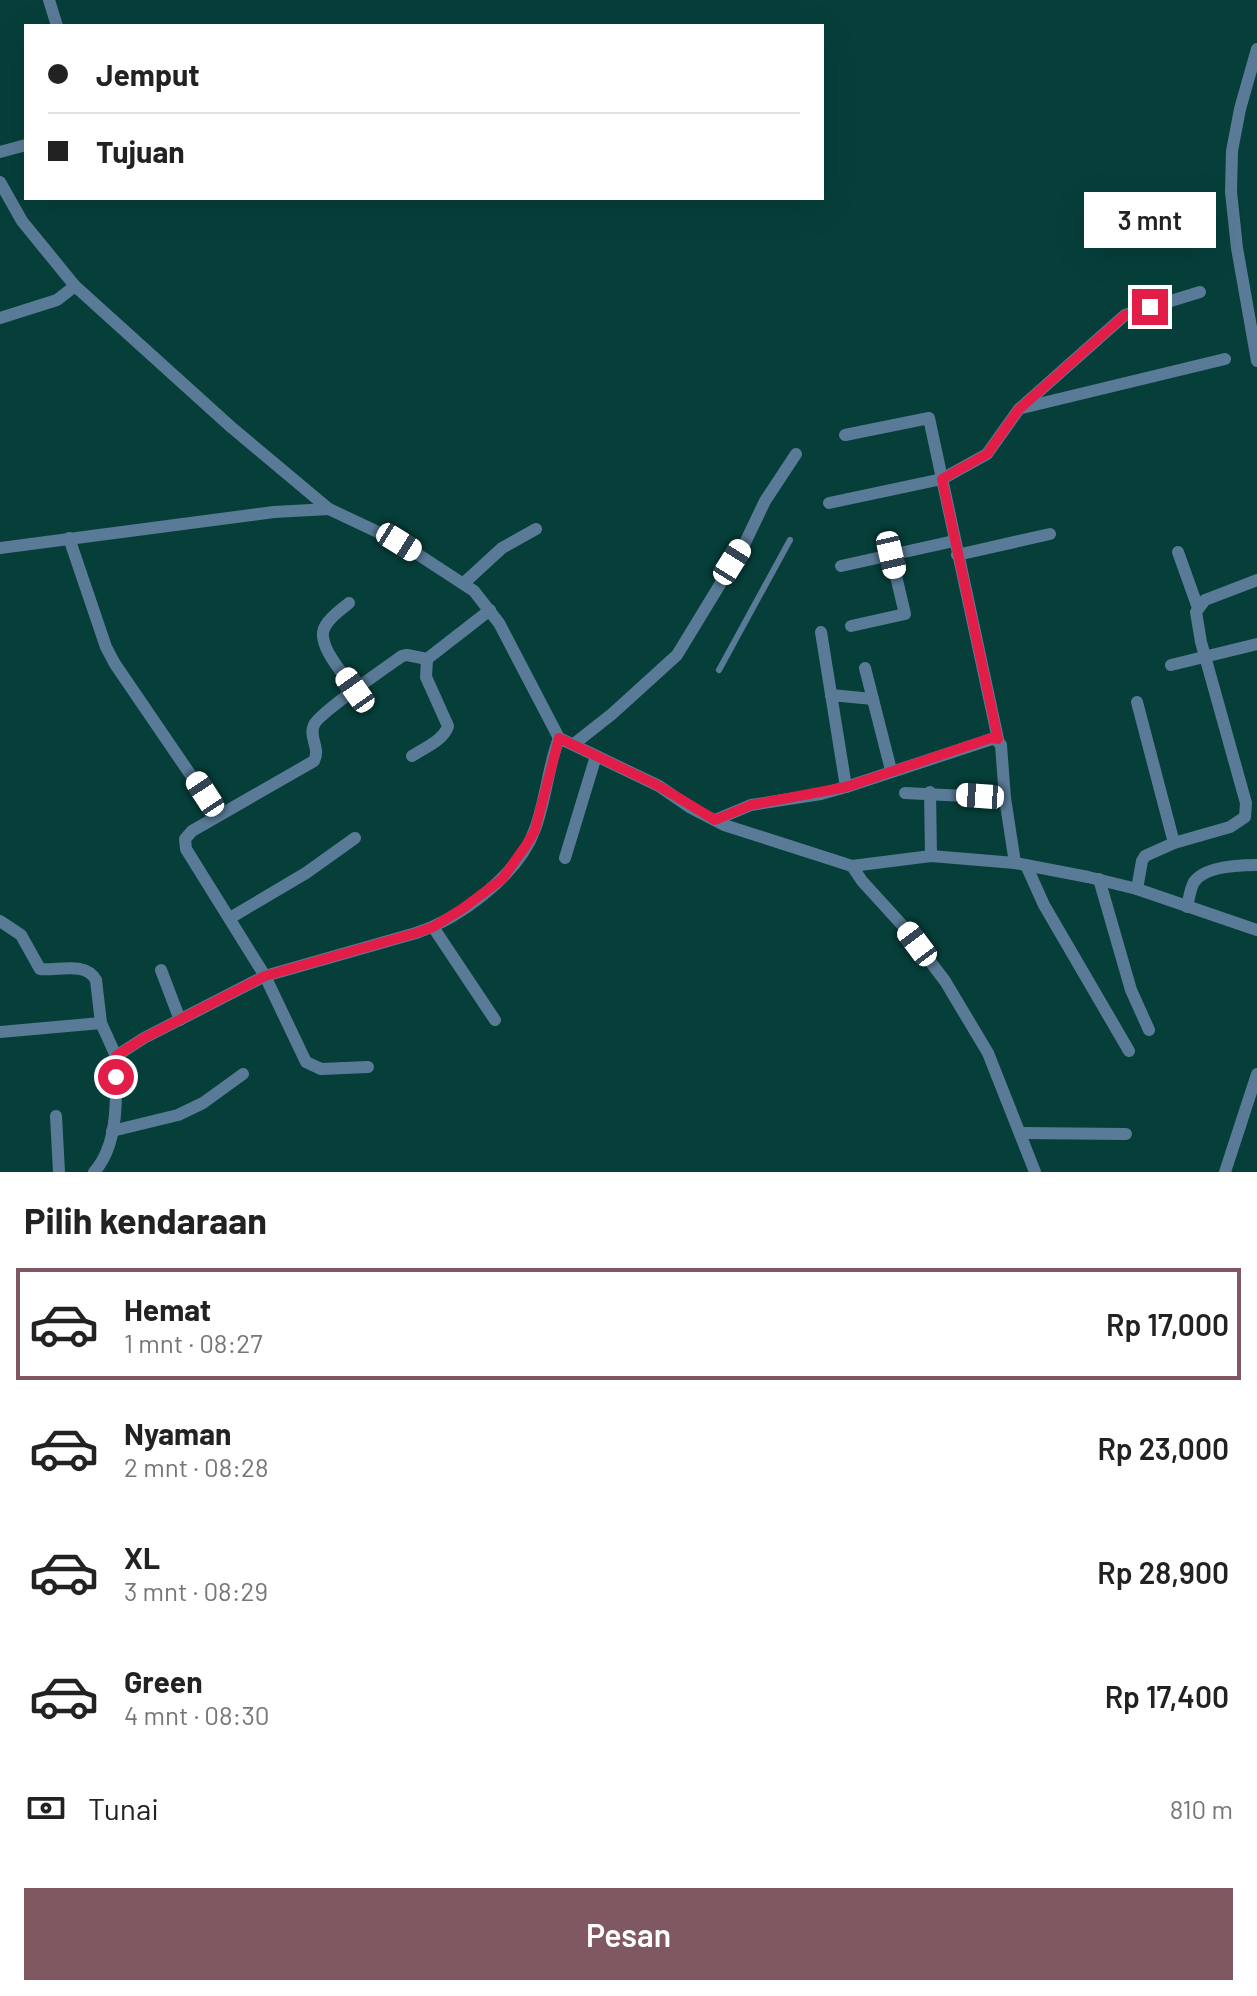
<!DOCTYPE html>
<html lang="id">
<meta charset="utf-8">
<style>
:root{--surface:#fff;--page:#f2f2f2;--text:#222;--muted:#767676;--line:#e0e0e0;--accent:#805861}
body{margin:0;font-family:Barlow,sans-serif;background:var(--page);color:var(--text);height:100vh;display:flex;flex-direction:column;font-size:30px;white-space:nowrap}
*{box-sizing:border-box;margin:0}
p{font-size:26px;color:var(--muted)}
.icon{flex:none;width:44px;height:44px;fill:none;stroke:currentColor;stroke-width:2;stroke-linecap:round;stroke-linejoin:round}
.map{position:relative;height:1172px;overflow:hidden}
.drawer{display:flex;flex-direction:column;background:var(--surface);flex:1}
.drawer>*{flex:none}
.top-card{position:absolute;left:24px;top:24px;width:800px;height:176px;border-radius:0px;box-shadow:0 8px 32px #0002;display:grid;align-content:center;height:176px;padding:0 24px;background:var(--surface)}
.end{position:absolute;width:36px;height:36px;margin:-18px;border:10px solid #e11d48;background:#fff;box-shadow:0 0 0 4px #fff}
.from{border-radius:50%}
.bubble{position:absolute;height:56px;border-radius:0px;background:var(--surface);box-shadow:0 8px 32px #0002;font-size:26px;font-weight:600;line-height:56px;text-align:center}
.car{position:absolute;width:24px;height:48px;margin:-24px -12px;border-radius:10px;box-shadow:0 0 6px 2px #0007;background:linear-gradient(#fff 24%,#345 0 40%,#fff 0 76%,#345 0 86%,#fff 0)}
.top-card b{display:flex;align-items:center;gap:28px;height:76px;font-size:30px}
.top-card b+b{border-top:2px solid var(--line)}
.top-card i{width:20px;height:20px;background:var(--text)}
ul{padding:0;list-style:none}
li{display:flex;align-items:center;gap:24px;height:112px;margin:0 16px 12px;padding:0 8px;border:4px solid transparent;border-radius:0px}
li div{flex:1}
li b{display:block;font-size:30px}
li em{font-style:normal;font-weight:600}
li.selected{border-color:var(--accent)}
li>.icon{width:72px;height:72px;stroke-width:1.5}
h2{padding:0 24px;font-size:36px;line-height:96px}
.pay{display:flex;align-items:center;gap:20px;height:88px;padding:0 24px;font-size:30px}
.pay p{margin-inline-start:auto}
.button{display:flex;gap:16px;margin-top:auto;padding:16px 24px}
.button a{flex:1;height:92px;border-radius:0px;background:var(--accent);color:#fff;font-size:32px;font-weight:600;line-height:92px;text-align:center}
.map>svg:first-child{display:block}
</style>
<div class="map">
<svg width="1257" height="1172" viewBox="0 0 1257 1172">
<rect width="100%" height="100%" fill="#063f3a"/>
<g fill="none" stroke-linecap="round" stroke-linejoin="round">
<polyline stroke="#5a7b97" stroke-width="6" points="719,670 790,540"/>
<g stroke="#5a7b97" stroke-width="12">
<polyline points="49,0 57,26"/>
<polyline points="1257,49 1240,109 1232,151 1231,192 1237,248 1257,361"/>
<polyline points="0,152 26,145"/>
<polyline points="0,182 22,221 75,286 231,427 329,509 399,542 474,591 499,623 559,738"/>
<polyline points="0,318 57,300 75,286"/>
<polyline points="1022,408 1225,359"/>
<polyline points="845,435 929,418 998,739"/>
<polyline points="829,503 942,479 987,454 1019,409 1125,315 1200,292"/>
<polyline points="69,538 106,647 115,664 218,815"/>
<polyline points="0,548 274,512 329,509"/>
<polyline points="1178,552 1198,608"/>
<polyline points="957,555 1050,534"/>
<polyline points="841,566 954,541"/>
<polyline points="465,582 502,548 536,529"/>
<path d="M 349,603 C 342,609 331,616 326,625 C 313,642 345,676 355,690"/>
<polyline points="851,626 905,614 891,555"/>
<polyline points="821,632 846,787"/>
<polyline points="1171,665 1257,644"/>
<polyline points="865,668 891,770"/>
<polyline points="831,695 873,699"/>
<polyline points="1137,702 1174,843"/>
<polyline points="574,744 612,714 677,655 744,545 765,501 796,454"/>
<path d="M 412,756 C 424,748 444,740 448,726 L 426,677 L 427,659"/>
<polyline points="930,792 931,856"/>
<polyline points="905,793 1005,798"/>
<polyline points="715,820 751,805 821,794 846,787 995,738 1001,745 1005,798 1015,863"/>
<polyline points="565,858 596,756"/>
<polyline points="1026,865 1044,905 1129,1051"/>
<polyline points="852,866 862,881 903,926 945,981 988,1053 1035,1172"/>
<polyline points="1099,879 1131,990 1149,1030"/>
<polyline points="1137,889 1142,861 1145,856 1174,843 1230,827 1245,817 1246,803 1201,642 1196,612 1205,600 1257,580"/>
<path d="M 1187,907 C 1189,899 1190,889 1194,882 C 1205,866 1240,865 1257,865"/>
<polyline points="230,918 306,873 355,838"/>
<path d="M 0,921 L 21,935 L 40,969 C 58,971 85,961 96,980 L 101,1023 L 116,1056"/>
<polyline points="433,927 495,1020"/>
<polyline points="161,970 180,1020"/>
<polyline points="0,1032 101,1023"/>
<path d="M 368,1067 L 321,1069 L 306,1062 L 265,976 L 186,849 L 185,839 L 192,831 L 314,761 C 321,748 308,737 314,725 C 318,714 388,666 402,656 L 407,655 L 427,659 L 490,610"/>
<polyline points="56,1116 59,1172"/>
<polyline points="112,1131 178,1115 203,1103 243,1074"/>
<polyline points="1020,1133 1126,1134"/>
<path d="M 94,1172 C 120,1144 116,1093 116,1056 L 144,1038 L 265,976 L 416,933 C 461,918 519,874 535,829 C 546,799 548,767 559,738 L 659,786 L 691,808 L 724,825 L 852,866 L 931,856 L 1015,863 L 1088,877 L 1137,889 L 1257,930"/>
<polyline points="1225,1172 1257,1074"/>
</g>
</g>
<g fill="none" stroke-linecap="round" stroke-linejoin="round">
<polyline stroke="#e11d48" stroke-width="10" points="116,1077 116,1056 144,1038 265,976 416,933 433,927 462,909 502,879 527,844 535,830 559,738 659,786 715,820 751,805 846,787 991,738 998,739 942,479 987,454 1019,409 1125,315 1150,307"/>
</g>
</svg>
<i class="end from" style="left:116px;top:1077px"></i>
<i class="end" style="left:1150px;top:307px"></i>
<div class="bubble" style="left:1084px;top:192px;width:132px">3 mnt</div>
<i class="car" style="left:399px;top:542px;rotate:122deg"></i>
<i class="car" style="left:891px;top:555px;rotate:167deg"></i>
<i class="car" style="left:732px;top:562px;rotate:32deg"></i>
<i class="car" style="left:355px;top:690px;rotate:325deg"></i>
<i class="car" style="left:205px;top:794px;rotate:327deg"></i>
<i class="car" style="left:980px;top:796px;rotate:274deg"></i>
<i class="car" style="left:917px;top:944px;rotate:323deg"></i>
<div class="top-card">
<b><i class="from"></i>Jemput</b>
<b><i></i>Tujuan</b>
</div>
</div>
<section class="drawer">
<h2>Pilih kendaraan</h2>
<ul>
<li class="selected"><svg class="icon" aria-label="car" viewBox="0 0 24 24"><path d="M5 17H2v-5l4-1 3-4h7l3 4 3 1v5h-3M9 17h6M6 11h13"/><circle cx="7" cy="17" r="2"/><circle cx="17" cy="17" r="2"/></svg><div><b>Hemat</b><p>1 mnt · 08:27</p></div><em>Rp 17,000</em></li>
<li><svg class="icon" aria-label="car" viewBox="0 0 24 24"><path d="M5 17H2v-5l4-1 3-4h7l3 4 3 1v5h-3M9 17h6M6 11h13"/><circle cx="7" cy="17" r="2"/><circle cx="17" cy="17" r="2"/></svg><div><b>Nyaman</b><p>2 mnt · 08:28</p></div><em>Rp 23,000</em></li>
<li><svg class="icon" aria-label="car" viewBox="0 0 24 24"><path d="M5 17H2v-5l4-1 3-4h7l3 4 3 1v5h-3M9 17h6M6 11h13"/><circle cx="7" cy="17" r="2"/><circle cx="17" cy="17" r="2"/></svg><div><b>XL</b><p>3 mnt · 08:29</p></div><em>Rp 28,900</em></li>
<li><svg class="icon" aria-label="car" viewBox="0 0 24 24"><path d="M5 17H2v-5l4-1 3-4h7l3 4 3 1v5h-3M9 17h6M6 11h13"/><circle cx="7" cy="17" r="2"/><circle cx="17" cy="17" r="2"/></svg><div><b>Green</b><p>4 mnt · 08:30</p></div><em>Rp 17,400</em></li>
</ul>
<div class="pay"><svg class="icon" aria-label="cash" viewBox="0 0 24 24"><path d="M3 7h18v10H3z"/><circle cx="12" cy="12" r="2"/></svg>Tunai<p>810 m</p></div>
<div class="button"><a>Pesan</a></div>
</section>
